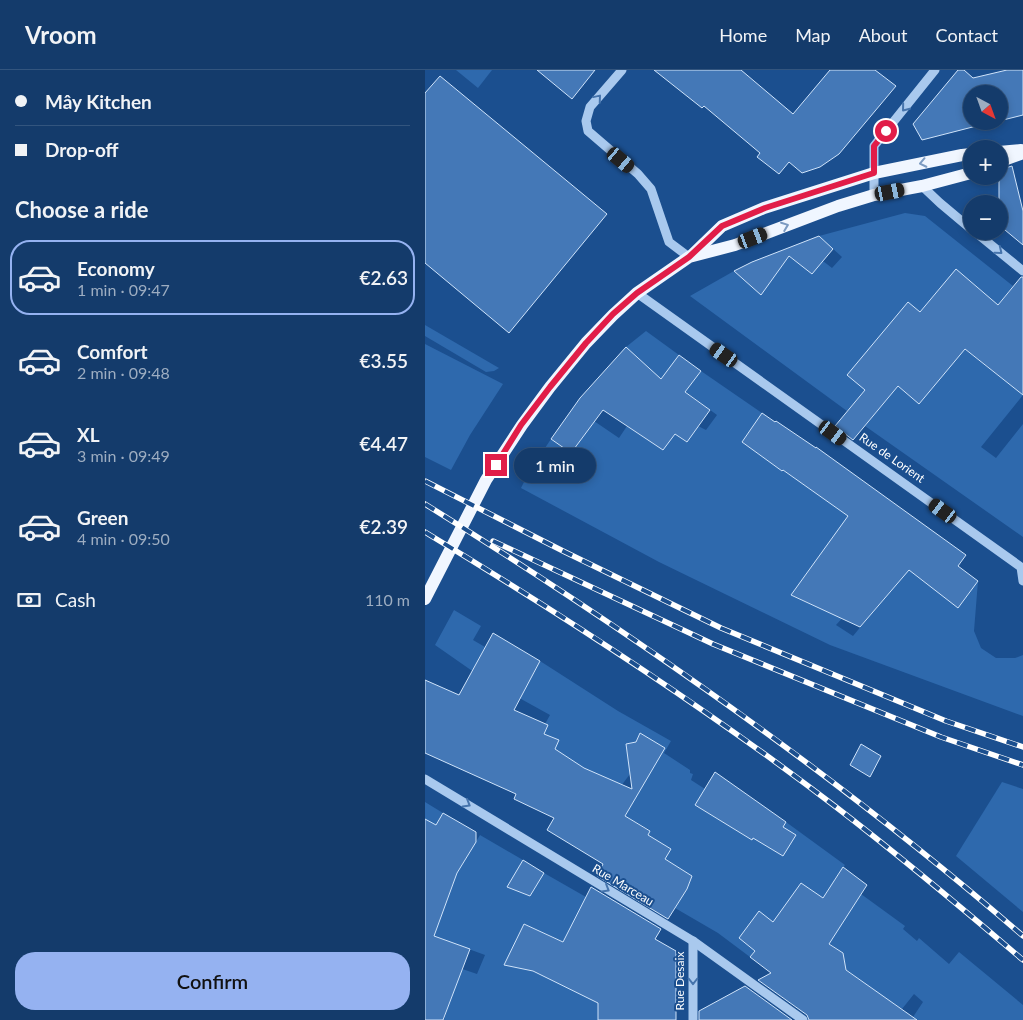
<!DOCTYPE html>
<meta charset="utf-8">
<style>
:root{--surface:#143b6b;--page:#214673;--text:#f1f3f6;--muted:#9dadc1;--line:#33557e;--accent:#95b2f1}
body{margin:0;font-family:Lato,sans-serif;background:var(--page);color:var(--text);height:100vh;display:flex;flex-direction:column;font-size:19px;white-space:nowrap}
*{box-sizing:border-box;margin:0}
p{font-size:16px;color:var(--muted)}
.icon{flex:none;width:28px;height:28px;fill:none;stroke:currentColor;stroke-width:2;stroke-linecap:round;stroke-linejoin:round}
.map{position:relative;flex:1;overflow:hidden}
.details{display:flex;flex-direction:column;background:var(--surface);width:425px}
.details>*{flex:none}
.guide{display:grid;align-content:center;height:110px;padding:0 15px;background:var(--surface)}
.needle{width:32px;rotate:139deg}
.buttons{position:absolute;left:538px;top:15px;display:grid;gap:10px}
.buttons a{display:grid;place-items:center;width:45px;height:45px;border-radius:50%;background:var(--surface);box-shadow:0 2px 8px #0003,0 0 0 1px var(--line);font-size:25px}
.end{position:absolute;width:22px;height:22px;margin:-11px;border:6px solid #e11d48;background:#fff;box-shadow:0 0 0 2px #fff}
.from{border-radius:50%}
.bubble{position:absolute;height:35px;border-radius:18px;background:var(--surface);box-shadow:0 2px 8px #0003,0 0 0 1px var(--line);font-size:16px;font-weight:600;line-height:35px;text-align:center}
.car{position:absolute;width:15px;height:30px;margin:-15px -8px;border-radius:6px;box-shadow:0 0 4px 1px #0007;background:linear-gradient(#222 24%,#8ab4d8 0 40%,#222 0 76%,#8ab4d8 0 86%,#222 0)}
.guide b{display:flex;align-items:center;gap:18px;height:48px;font-size:19px}
.guide b+b{border-top:1px solid var(--line)}
.guide i{width:12px;height:12px;background:var(--text)}
ul{padding:0;list-style:none}
li{display:flex;align-items:center;gap:15px;height:75px;margin:0 10px 8px;padding:0 5px;border:2px solid transparent;border-radius:20px}
li div{flex:1}
li b{display:block;font-size:19px}
li em{font-style:normal;font-weight:600}
li.selected{border-color:var(--accent)}
li>.icon{width:45px;height:45px;stroke-width:1.5}
h2{padding:0 15px;font-size:22px;line-height:60px}
.pay{display:flex;align-items:center;gap:12px;height:55px;padding:0 15px;font-size:19px}
.pay p{margin-inline-start:auto}
.primary-button{display:flex;gap:10px;margin-top:auto;padding:10px 15px}
.primary-button a{flex:1;height:58px;border-radius:20px;background:var(--accent);color:#111;font-size:20px;font-weight:600;line-height:58px;text-align:center}
header{display:flex;align-items:center;gap:30px;box-sizing:border-box;height:70px;padding:0 25px;background:var(--surface);border-bottom:1px solid var(--line)}
header strong{font-size:24px}
nav{display:flex;gap:28px;margin-inline-start:auto;font-size:18px}
main{display:flex;flex:1;min-height:0}
.map>svg:first-child{display:block}
</style>
<header>
<strong>Vroom</strong>
<nav><a>Home</a><a>Map</a><a>About</a><a>Contact</a></nav>
</header>
<main>
<section class="details">
<div class="guide">
<b><i class="from"></i>Mây Kitchen</b>
<b><i></i>Drop-off</b>
</div>
<h2>Choose a ride</h2>
<ul>
<li class="selected"><svg class="icon" aria-label="car" viewBox="0 0 24 24"><path d="M5 17H2v-5l4-1 3-4h7l3 4 3 1v5h-3M9 17h6M6 11h13"/><circle cx="7" cy="17" r="2"/><circle cx="17" cy="17" r="2"/></svg><div><b>Economy</b><p>1 min · 09:47</p></div><em>€2.63</em></li>
<li><svg class="icon" aria-label="car" viewBox="0 0 24 24"><path d="M5 17H2v-5l4-1 3-4h7l3 4 3 1v5h-3M9 17h6M6 11h13"/><circle cx="7" cy="17" r="2"/><circle cx="17" cy="17" r="2"/></svg><div><b>Comfort</b><p>2 min · 09:48</p></div><em>€3.55</em></li>
<li><svg class="icon" aria-label="car" viewBox="0 0 24 24"><path d="M5 17H2v-5l4-1 3-4h7l3 4 3 1v5h-3M9 17h6M6 11h13"/><circle cx="7" cy="17" r="2"/><circle cx="17" cy="17" r="2"/></svg><div><b>XL</b><p>3 min · 09:49</p></div><em>€4.47</em></li>
<li><svg class="icon" aria-label="car" viewBox="0 0 24 24"><path d="M5 17H2v-5l4-1 3-4h7l3 4 3 1v5h-3M9 17h6M6 11h13"/><circle cx="7" cy="17" r="2"/><circle cx="17" cy="17" r="2"/></svg><div><b>Green</b><p>4 min · 09:50</p></div><em>€2.39</em></li>
</ul>
<div class="pay"><svg class="icon" aria-label="cash" viewBox="0 0 24 24"><path d="M3 7h18v10H3z"/><circle cx="12" cy="12" r="2"/></svg>Cash<p>110 m</p></div>
<div class="primary-button"><a>Confirm</a></div>
</section>
<div class="map">
<svg width="598" height="950" viewBox="0 0 598 950">
<rect width="100%" height="100%" fill="#1b4f8f"/>
<g fill="#2e69ad" fill-rule="evenodd">
<polygon points="31,0 67,0 53,18"/>
<polygon points="480,143 500,146 588,216 538,278 598,325 556,377 571,388 598,354 598,467 440,356 473,316 494,334 537,282 522,269 559,223 531,200 495,242 483,232 467,251 440,320 422,341 265,226 309,201 336,224 346,211 324,193 356,181 387,203 398,191 407,198 417,187 394,166"/>
<polygon points="0,255 74,298 69,301 61,302 0,266"/>
<path d="M 221,261 L 254,285 L 239,306 L 261,321 L 276,301 L 337,343 L 317,372 L 357,401 L 358,400 L 399,429 L 400,428 L 440,456 L 514,523 L 533,538 L 553,511 L 549,561 L 556,578 L 571,588 L 590,588 L 598,585 L 598,646 L 405,575 L 234,492 L 96,418 L 104,402 L 126,369 L 146,383 L 169,351 L 194,368 L 202,356 L 238,380 L 250,364 L 261,372 L 273,356 L 281,360 L 292,345 L 261,322 L 237,354 L 201,277 ZM 398,482 L 462,525 L 428,566 L 411,555 L 429,535 L 387,535 L 366,525 Z"/>
<polygon points="0,274 78,314 45,365 26,400 0,387"/>
<polygon points="29,540 56,556 48,570 60,577 53,590 109,603 115,591 193,641 246,671 239,683 265,700 265,703 268,704 266,710 280,719 270,735 327,770 330,765 361,752 420,795 409,810 424,821 412,841 421,847 436,824 480,856 478,859 492,871 494,868 524,894 534,882 598,935 598,950 486,950 498,932 489,924 477,939 469,934 457,950 432,923 440,913 414,895 419,887 418,883 405,874 371,869 334,842 330,881 325,887 293,863 250,838 262,819 267,806 240,789 246,779 223,765 225,760 207,750 180,795 174,792 222,708 208,700 193,720 128,684 119,664 120,654 125,645 53,605 10,575"/>
<polygon points="577,712 598,719 598,842 531,786"/>
<polygon points="0,732 18,743 11,755 3,751 0,756"/>
<polygon points="55,765 98,790 83,817 105,826 119,803 161,827 139,872 99,854 90,872 91,897 126,905 194,924 173,939 173,950 19,950 23,937 0,929 0,891 2,887 52,904 60,885 8,866 0,841 8,825 22,830 29,812 15,806 35,798"/>
</g>
<g fill="#4478b7" stroke="#cfe3fa">
<polygon points="112,0 170,0 147,29"/>
<polygon points="229,0 316,0 368,44 405,0 450,0 471,16 414,84 395,97 377,103 364,92 354,104 332,87 335,83 279,36 277,38"/>
<polygon points="533,0 539,0 548,8 582,0 598,0 598,45 574,51 574,24 546,24 546,51 571,51 497,70 488,54"/>
<polygon points="15,6 182,144 84,263 0,193 0,23"/>
<polygon points="587,96 598,141 598,175 574,155 574,100"/>
<polygon points="394,166 408,179 387,204 364,186 336,225 309,201 327,192"/>
<polygon points="531,199 573,235 596,207 598,207 598,325 540,279 494,334 473,316 428,370 410,356 440,320 422,305 483,232 495,242"/>
<polygon points="201,277 236,309 254,285 276,301 260,322 285,340 262,372 250,364 238,380 178,340 146,383 126,369 155,328"/>
<polygon points="337,343 350,352 351,351 391,378 391,377 541,485 533,496 553,511 533,538 484,500 435,557 366,525 423,446 358,400 357,401 317,372"/>
<polygon points="68,563 115,591 89,640 123,655 119,664 134,670 130,679 159,698 207,719 201,674 211,672 215,663 240,678 200,746 225,761 223,765 246,779 240,789 267,806 262,819 243,849 172,806 178,794 122,760 129,748 89,729 91,724 0,683 0,610 34,625"/>
<polygon points="436,674 456,686 445,707 425,695"/>
<polygon points="290,702 361,752 358,757 371,765 358,786 328,768 327,770 270,735"/>
<polygon points="18,743 51,762 51,772 32,803 9,866 45,879 18,950 0,950 0,749 11,755"/>
<polygon points="98,790 119,803 105,826 82,817"/>
<polygon points="418,797 442,815 404,874 418,883 421,900 492,950 384,950 382,945 333,910 346,903 325,887 330,881 314,868 334,841 348,852 376,813 398,828"/>
<polygon points="166,817 236,859 230,869 251,881 251,950 173,950 173,933 108,901 79,895 99,854 138,872"/>
<polygon points="320,916 367,950 274,950 274,941"/>
</g>
<g fill="none" stroke-linecap="round" stroke-linejoin="round">
<g stroke="#a9c9ee" stroke-width="9">
<polyline points="197,0 165,37 161,51 163,61 213,104 226,119 244,172 264,187"/>
<polyline points="497,116 515,133 546,159"/>
<polyline points="449,125 449,76 510,0"/>
<polyline points="549,161 598,201"/>
<polyline points="212,223 596,497 598,511"/>
<polyline points="0,709 268,871 378,950"/>
<polyline points="268,871 268,950"/>
</g>
<g stroke="#f0f6ff" stroke-width="12">
<polyline points="574,82 596,80"/>
<polyline points="574,92 598,83"/>
<polyline points="266,186 297,156 339,138 449,103 537,85 546,84"/>
<polyline points="0,529 61,410 97,355 125,317 161,273 188,245 212,223 264,187 310,175 413,136 449,125 497,116 546,103"/>
</g>
<defs>
<g id="rail">
<polyline points="0,411 140,482 296,558 521,651 598,677"/>
<path d="M 0,434 C 209,564 412,705 598,866"/>
<path d="M 0,462 C 141,547 280,637 411,737 C 475,786 537,838 598,890"/>
<polyline points="68,471 288,574 516,667 598,695"/>
</g>
</defs>
<use href="#rail" stroke="#fff" stroke-width="5.5"/>
<use href="#rail" stroke="#1b4f8f" stroke-width="4" stroke-dasharray="11" stroke-linecap="butt"/>
</g>
<defs><path id="oneway-chevron" d="M-2-3.5L2.5 0L-2 3.5" fill="none" stroke-width="1.6" stroke-linecap="round" stroke-linejoin="round" transform="scale(1.25)"/></defs>
<g stroke="#4674ac">
<use href="#oneway-chevron" transform="translate(173 28) rotate(-50)"/>
<use href="#oneway-chevron" transform="translate(480 38) rotate(129)"/>
<use href="#oneway-chevron" transform="translate(574 181) rotate(39)"/>
<use href="#oneway-chevron" transform="translate(42 734) rotate(31)"/>
<use href="#oneway-chevron" transform="translate(181 819) rotate(31)"/>
<use href="#oneway-chevron" transform="translate(268 911) rotate(90)"/>
</g>
<g stroke="#7b9ac1">
<use href="#oneway-chevron" transform="translate(498 93) rotate(168)"/>
<use href="#oneway-chevron" transform="translate(360 156) rotate(-21)"/>
</g>
<g fill="none" stroke-linecap="round" stroke-linejoin="round">
<polyline stroke="#e11d48" stroke-width="6" points="71,395 96,355 125,317 161,273 188,244 212,223 264,187 297,156 340,138 449,103 449,76 461,61"/>
</g>
<g text-anchor="middle" stroke-width="4" stroke-linejoin="round" paint-order="stroke">
<g font-size="12" fill="#fff" stroke="#1b4f8f">
<text transform="translate(467 388) rotate(35)" y="4">Rue de Lorient</text>
<text transform="translate(198 815) rotate(31)" y="4">Rue Marceau</text>
<text transform="translate(255 911) rotate(-90)" y="4">Rue Desaix</text>
</g>
</g>
</svg>
<div class="buttons">
<a><svg class="needle" viewBox="-14 -14 28 28"><path d="M0-13l5 13h-10z" fill="#e53935"/><path d="M0 13l5-13h-10z" fill="#9dadc1"/></svg></a>
<a>+</a>
<a>−</a>
</div>
<i class="end from" style="left:461px;top:61px"></i>
<i class="end" style="left:71px;top:395px"></i>
<div class="bubble" style="left:89px;top:378px;width:82px">1 min</div>
<i class="car" style="left:196px;top:90px;rotate:130deg"></i>
<i class="car" style="left:465px;top:122px;rotate:79deg"></i>
<i class="car" style="left:328px;top:168px;rotate:69deg"></i>
<i class="car" style="left:299px;top:285px;rotate:305deg"></i>
<i class="car" style="left:408px;top:363px;rotate:126deg"></i>
<i class="car" style="left:518px;top:441px;rotate:306deg"></i>
</div>
</main>
